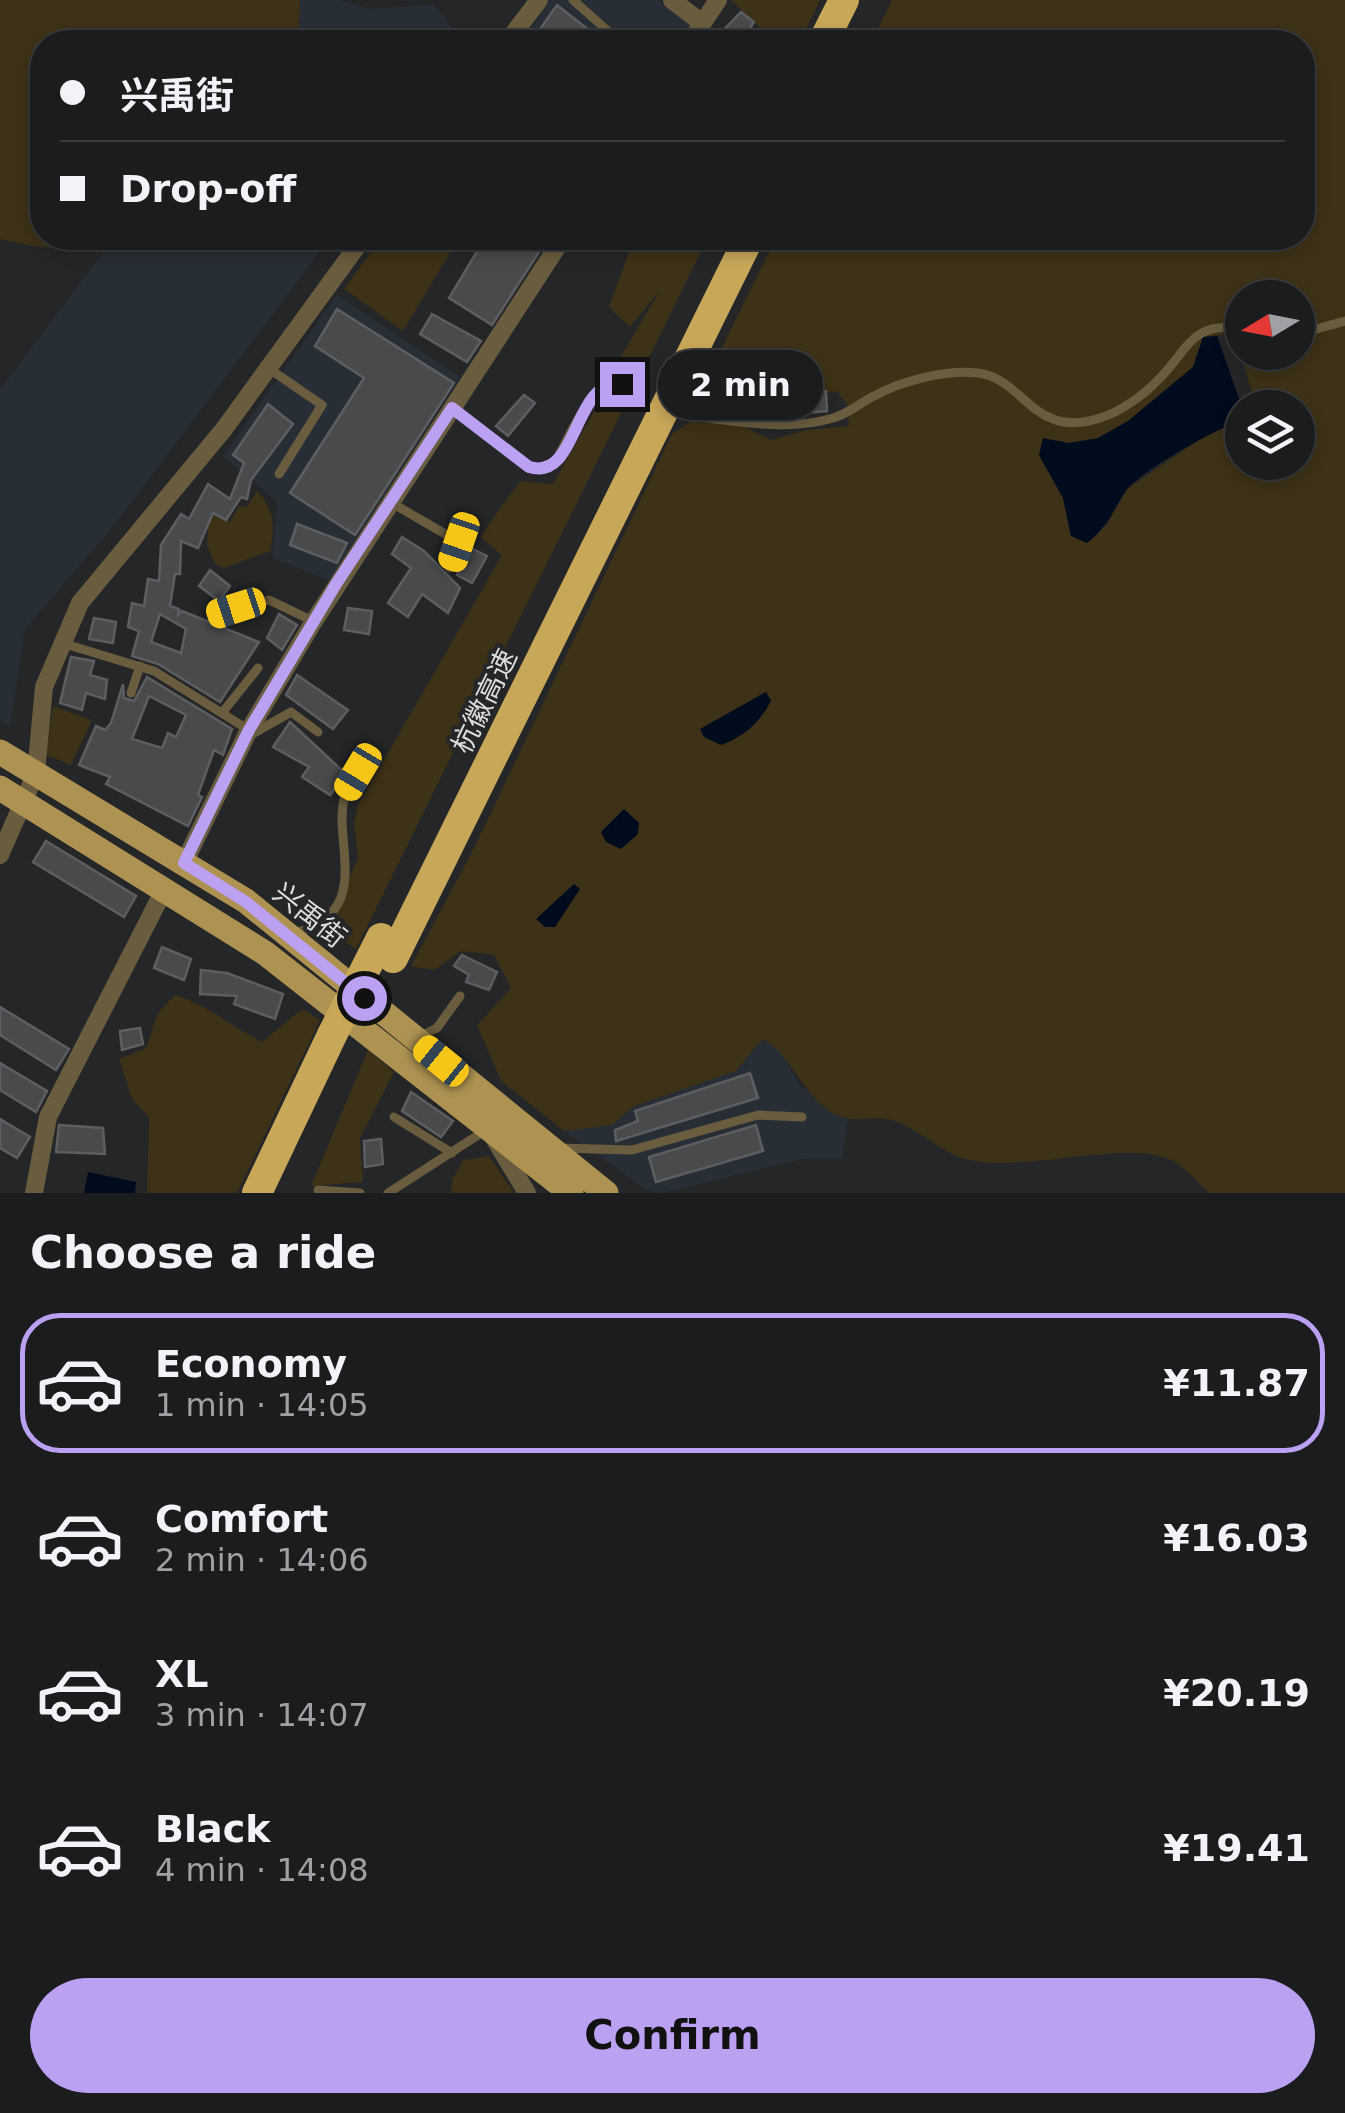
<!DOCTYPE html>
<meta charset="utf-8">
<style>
:root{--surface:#1b1c1e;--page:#242527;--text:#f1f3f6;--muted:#a0a1a4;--line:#393a3c;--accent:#bca0f2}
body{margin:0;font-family:"DejaVu Sans","Noto Sans SC",sans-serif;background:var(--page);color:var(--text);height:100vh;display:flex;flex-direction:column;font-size:38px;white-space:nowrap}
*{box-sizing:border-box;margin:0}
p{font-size:32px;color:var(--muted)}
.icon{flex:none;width:55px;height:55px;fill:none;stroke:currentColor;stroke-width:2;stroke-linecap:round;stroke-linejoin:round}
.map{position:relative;height:1193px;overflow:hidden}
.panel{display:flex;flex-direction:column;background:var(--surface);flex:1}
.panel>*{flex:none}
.guide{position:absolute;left:30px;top:30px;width:1285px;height:220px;border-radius:40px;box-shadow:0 5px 15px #0003,0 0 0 2px var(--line);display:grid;align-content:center;height:220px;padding:0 30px;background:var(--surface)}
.needle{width:65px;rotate:260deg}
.fabs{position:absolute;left:1225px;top:280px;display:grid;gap:20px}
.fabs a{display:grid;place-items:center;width:90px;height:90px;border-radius:50%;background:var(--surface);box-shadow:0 5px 15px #0003,0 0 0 2px var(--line);font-size:50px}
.end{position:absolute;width:45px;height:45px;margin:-22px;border:12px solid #bca0f2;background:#111;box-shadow:0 0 0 5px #111}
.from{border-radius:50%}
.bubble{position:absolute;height:70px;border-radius:35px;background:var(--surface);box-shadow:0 5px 15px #0003,0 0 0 2px var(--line);font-size:32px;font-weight:700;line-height:70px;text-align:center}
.car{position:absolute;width:30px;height:60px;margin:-30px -15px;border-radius:12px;box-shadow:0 0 8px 2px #0007;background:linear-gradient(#f5c518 24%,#345 0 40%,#f5c518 0 76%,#345 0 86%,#f5c518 0)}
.guide b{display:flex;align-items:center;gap:35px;height:95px;font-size:38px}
.guide b+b{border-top:2px solid var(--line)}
.guide i{width:25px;height:25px;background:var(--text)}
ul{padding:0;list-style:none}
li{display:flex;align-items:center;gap:30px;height:140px;margin:0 20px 15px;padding:0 10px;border:5px solid transparent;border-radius:40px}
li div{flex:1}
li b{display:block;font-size:38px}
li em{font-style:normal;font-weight:700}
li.on{border-color:var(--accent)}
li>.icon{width:90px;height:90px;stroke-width:1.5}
h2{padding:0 30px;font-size:45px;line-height:120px}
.button{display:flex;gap:20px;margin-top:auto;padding:20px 30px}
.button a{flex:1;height:115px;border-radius:60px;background:var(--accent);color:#111;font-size:40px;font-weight:700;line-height:115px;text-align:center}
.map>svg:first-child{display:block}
</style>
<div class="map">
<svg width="1345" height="1193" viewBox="0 0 1345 1193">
<rect width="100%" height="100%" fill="#242628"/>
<g fill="#282e35">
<polygon points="291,0 340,0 369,9 434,5 464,42 260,42"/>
<polygon points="550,0 659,0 690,25 678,42 522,42"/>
<polygon points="114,238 330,238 115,524 25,629 10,727 0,721 0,390"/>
<polygon points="337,295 460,377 330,581 273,558 277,501 223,456"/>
<polygon points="761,1039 778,1047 799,1084 830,1112 848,1119 842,1159 802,1159 662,1193 648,1191 564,1131 611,1125 634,1106 735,1071"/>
</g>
<g fill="#3d3117" fill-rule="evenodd">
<path d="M 0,0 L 300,0 L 298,42 L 42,42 L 42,238 L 85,238 C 64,256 25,244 0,239 Z"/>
<polygon points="731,0 820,0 800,42 746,42 759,27"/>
<path d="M 892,0 L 1345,0 L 1345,1193 L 1209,1193 C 1198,1183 1187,1169 1175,1162 C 1132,1136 1017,1176 962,1158 C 936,1149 914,1124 887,1119 C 865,1116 848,1125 828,1110 C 800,1090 791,1054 762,1039 L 736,1071 L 634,1106 L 612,1125 L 564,1131 L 501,1081 L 477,1025 L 511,988 L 494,955 L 461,951 L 434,970 L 411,966 L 473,850 L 672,434 L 694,419 L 745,427 L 771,440 L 806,430 L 849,426 L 848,406 L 837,391 L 769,401 L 718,395 L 706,380 L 776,238 L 1302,238 L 1302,42 L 871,42 ZM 1242,298 L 1298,298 L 1298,352 L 1242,352 ZM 1234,334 L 1255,401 L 1242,407 L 1240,421 L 1215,429 L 1127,489 L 1106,526 L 1071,536 L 1063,498 L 1039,455 L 1098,438 L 1128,421 L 1193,367 L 1203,337 ZM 1242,408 L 1298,408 L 1298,462 L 1242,462 Z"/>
<polygon points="381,238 459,238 403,331 344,289"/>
<polygon points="634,238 708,238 356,949 327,931 358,858 354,823 358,805 502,555 480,537 520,481 553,484 604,394 617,393 626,373 620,358 661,289 630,327 609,307"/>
<path d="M 257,491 C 275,510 275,526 270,551 L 224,568 L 215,564 L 207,545 L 209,510 L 230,522 L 240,505 L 246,508 Z"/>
<polygon points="53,706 92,720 71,765 46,755"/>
<path d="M 175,995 C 207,1004 232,1027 262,1042 L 302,1009 L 320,1020 L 237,1193 L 147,1193 L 149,1117 L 132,1099 L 119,1059 L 146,1048 L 158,1013 Z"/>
<polygon points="368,1050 394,1072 360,1138 363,1182 311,1186"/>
<polygon points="489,1156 514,1193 451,1193 452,1180 463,1160"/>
</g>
<g fill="#010b1e">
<path d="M 1217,336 L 1242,407 L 1241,421 C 1215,429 1140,471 1125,492 C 1112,512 1107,528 1087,543 L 1071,536 L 1063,498 L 1039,455 L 1043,438 L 1069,443 L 1098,438 L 1128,421 L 1193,367 L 1203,337 Z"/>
<path d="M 766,692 L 771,701 C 759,723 745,736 721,745 L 704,737 L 700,729 Z"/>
<polygon points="624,809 639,823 638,834 621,849 606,842 601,832"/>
<polygon points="574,884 580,889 555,927 545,927 536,919"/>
<polygon points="88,1172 136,1182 135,1193 84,1193"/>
</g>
<g fill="#484a4c" stroke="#5c5e61" stroke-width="2.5" fill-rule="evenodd">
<polygon points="557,5 604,42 531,42"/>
<polygon points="741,12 754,22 741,42 712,42"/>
<polygon points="485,238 548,238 492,325 449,298"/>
<polygon points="337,309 454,383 355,535 290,493 364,378 315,346"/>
<polygon points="432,314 481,341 467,362 420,334"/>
<polygon points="826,391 827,411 768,416 768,405 802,407 802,392"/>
<polygon points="524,395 535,403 508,436 496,426"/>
<path d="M 268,404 L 293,424 L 251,480 L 247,499 L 241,497 L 226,520 L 213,513 L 198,548 L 181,541 L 180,574 L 175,574 L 170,606 L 179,609 L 178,615 L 182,611 L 259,642 L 220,702 L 158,664 L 132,656 L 139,631 L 128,627 L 132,603 L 144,606 L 148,579 L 159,581 L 161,545 L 181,514 L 189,519 L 208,484 L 230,499 L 244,463 L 233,455 ZM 160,614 L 186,629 L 181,653 L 151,642 Z"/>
<polygon points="297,524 347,543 337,563 290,545"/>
<polygon points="402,537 424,551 460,588 448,613 422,594 408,617 388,603 411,568 392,554"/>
<polygon points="469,547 487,556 472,583 457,575"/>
<polygon points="210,570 230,586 219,601 199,586"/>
<polygon points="348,608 372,611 369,634 344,630"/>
<polygon points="279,614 297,625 282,650 267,638"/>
<polygon points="94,618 116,622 113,643 89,639"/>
<polygon points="71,657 94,661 90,675 107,680 105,699 86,693 82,710 60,703"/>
<polygon points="297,675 348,710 333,729 286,695"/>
<path d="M 147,677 L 232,729 L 223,755 L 214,750 L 198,795 L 202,797 L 188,826 L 106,784 L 110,777 L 79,765 L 96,726 L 105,730 L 111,723 L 123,684 L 124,698 L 134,701 ZM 149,696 L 186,715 L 176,737 L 168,733 L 162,748 L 132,739 Z"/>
<polygon points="290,722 346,774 330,795 302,777 309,767 273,747"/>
<polygon points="46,841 136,896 124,917 33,862"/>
<polygon points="162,947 191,959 184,980 154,968"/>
<polygon points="462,955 497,972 489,990 466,982 469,975 454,966"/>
<polygon points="201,970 227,973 283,994 275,1019 234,1004 237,996 200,994"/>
<polygon points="0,1007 69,1049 56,1070 0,1035"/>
<polygon points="140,1028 143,1044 122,1050 120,1031"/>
<polygon points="0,1063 47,1091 36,1112 0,1090"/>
<polygon points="750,1073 758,1098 616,1141 615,1130 638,1121 635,1111"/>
<polygon points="411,1092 453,1121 441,1137 402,1111"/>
<polygon points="0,1119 30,1137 17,1158 0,1148"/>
<polygon points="59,1125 103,1128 105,1154 56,1152"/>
<polygon points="756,1125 763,1151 656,1182 649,1157"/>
<polygon points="381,1139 383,1164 365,1167 364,1141"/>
</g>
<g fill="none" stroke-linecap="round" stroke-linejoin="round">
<g stroke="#6a5d3f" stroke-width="9">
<polyline points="573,0 620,42"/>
<polyline points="1298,334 1345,321"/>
<polyline points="268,368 322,405 279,474"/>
<path d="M 453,407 L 529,467 L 540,470 L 553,465 C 569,441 588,381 622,384"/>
<path d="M 688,415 C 735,421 787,432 833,418 C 848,414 860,403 874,396 C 901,381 947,369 978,373 C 1025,379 1033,440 1100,418 C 1120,412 1144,395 1158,380 C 1188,351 1191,320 1242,329"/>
<polyline points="390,502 459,542 450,568"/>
<polyline points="213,616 269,600 313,621"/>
<polyline points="62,643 154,671 249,730"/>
<polyline points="131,693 140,666"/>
<polyline points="222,713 258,668"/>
<polyline points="247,737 291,712 318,732"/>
<path d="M 294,933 C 378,912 329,837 346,793 C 348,786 354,779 358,772"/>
<polyline points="417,1038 437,1028 460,996"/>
<polyline points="394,1117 452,1153"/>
<polyline points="557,1148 632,1150 758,1115 802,1117"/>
<polyline points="318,1190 360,1193"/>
<polyline points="388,1193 486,1130"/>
</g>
<g stroke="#6a5d3f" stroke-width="18">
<polyline points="672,0 702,23"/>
<polyline points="507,42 539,0"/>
<polyline points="690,42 718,0"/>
<polyline points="0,855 36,773 44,687 80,603 224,429 363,238"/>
<polyline points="184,863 249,730 314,621 563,238"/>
<polyline points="494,1138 527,1193"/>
<polyline points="34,1193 48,1117 164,890"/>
</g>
<g stroke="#ae9252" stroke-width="25">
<polyline points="0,752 246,901 606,1193"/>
<polyline points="0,788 265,953 571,1193"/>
</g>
<g stroke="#c9a758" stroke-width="30">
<polyline points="823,42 844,0"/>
<polyline points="393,958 749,238"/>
<polyline points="257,1193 332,1035"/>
</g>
<polyline stroke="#c9a758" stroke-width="30" points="332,1035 381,938"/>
</g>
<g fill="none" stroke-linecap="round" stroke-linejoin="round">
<path stroke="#bca0f2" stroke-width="12" d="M 364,998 L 246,902 L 184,863 L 249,730 L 336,584 L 452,408 L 529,467 C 579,482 572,379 622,384"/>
</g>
<g text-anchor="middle" stroke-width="8" stroke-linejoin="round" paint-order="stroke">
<g font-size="28" fill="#dcdddf" stroke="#242628">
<text transform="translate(484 701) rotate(-64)" y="10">杭徽高速</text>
<text transform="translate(310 915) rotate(39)" y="10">兴禹街</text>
</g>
</g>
</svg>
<div class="fabs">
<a><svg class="needle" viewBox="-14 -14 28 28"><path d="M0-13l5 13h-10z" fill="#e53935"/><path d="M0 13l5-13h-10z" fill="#a0a1a4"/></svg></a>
<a><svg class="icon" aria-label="layers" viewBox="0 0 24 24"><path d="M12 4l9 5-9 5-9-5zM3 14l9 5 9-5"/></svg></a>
</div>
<i class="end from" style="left:364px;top:998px"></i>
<i class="end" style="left:622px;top:384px"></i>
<div class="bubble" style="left:658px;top:350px;width:165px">2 min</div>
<i class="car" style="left:459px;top:542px;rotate:199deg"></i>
<i class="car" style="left:236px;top:608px;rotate:252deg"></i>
<i class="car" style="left:358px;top:772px;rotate:211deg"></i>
<i class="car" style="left:441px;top:1061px;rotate:309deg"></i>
<div class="guide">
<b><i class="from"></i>兴禹街</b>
<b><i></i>Drop-off</b>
</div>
</div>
<section class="panel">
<h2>Choose a ride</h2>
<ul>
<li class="on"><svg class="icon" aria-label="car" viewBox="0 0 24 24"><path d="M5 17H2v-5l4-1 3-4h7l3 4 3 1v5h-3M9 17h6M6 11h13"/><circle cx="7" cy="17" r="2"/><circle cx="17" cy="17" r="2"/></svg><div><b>Economy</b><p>1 min · 14:05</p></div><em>¥11.87</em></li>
<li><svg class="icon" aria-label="car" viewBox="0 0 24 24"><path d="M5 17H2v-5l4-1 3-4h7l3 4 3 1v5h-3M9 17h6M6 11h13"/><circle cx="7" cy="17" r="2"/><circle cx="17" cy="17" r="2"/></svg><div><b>Comfort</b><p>2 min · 14:06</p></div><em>¥16.03</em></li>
<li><svg class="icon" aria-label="car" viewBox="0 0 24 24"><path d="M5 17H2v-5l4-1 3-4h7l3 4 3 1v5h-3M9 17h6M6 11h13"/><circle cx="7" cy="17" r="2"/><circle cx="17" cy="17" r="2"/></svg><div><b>XL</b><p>3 min · 14:07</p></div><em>¥20.19</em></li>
<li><svg class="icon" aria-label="car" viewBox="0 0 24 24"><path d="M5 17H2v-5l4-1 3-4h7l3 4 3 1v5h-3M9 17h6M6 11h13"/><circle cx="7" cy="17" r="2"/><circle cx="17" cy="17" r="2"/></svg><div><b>Black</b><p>4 min · 14:08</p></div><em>¥19.41</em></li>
</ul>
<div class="button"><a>Confirm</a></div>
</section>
